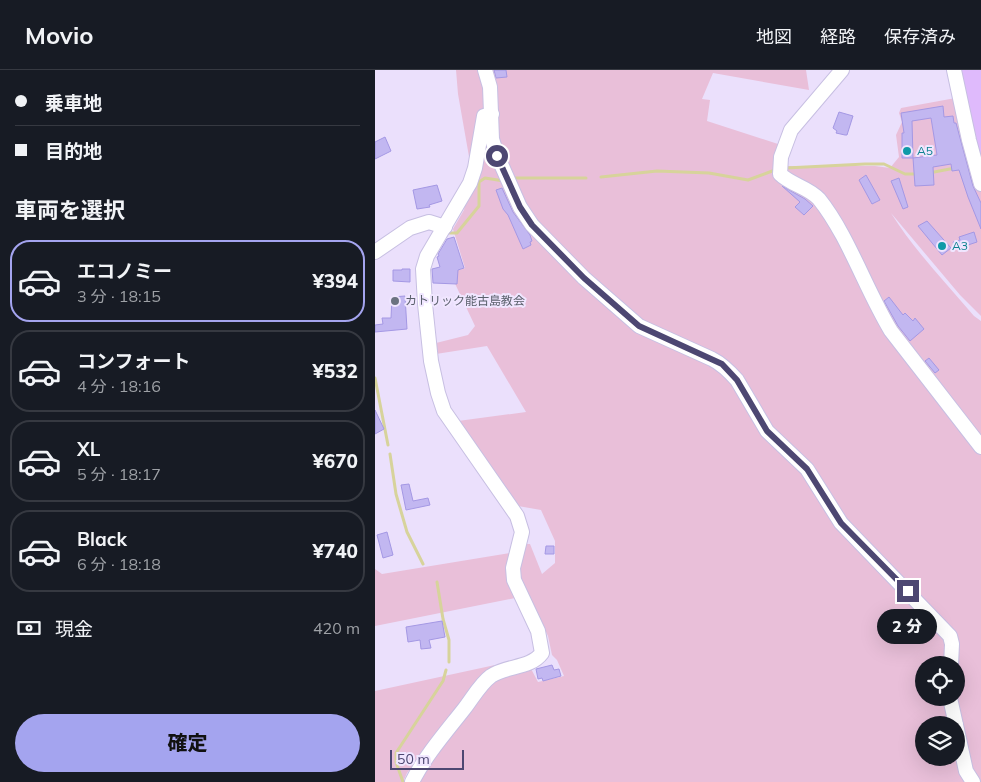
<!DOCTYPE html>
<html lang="ja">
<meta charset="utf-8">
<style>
:root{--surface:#171b24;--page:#20242c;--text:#f1f3f6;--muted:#9ea1a6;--line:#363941;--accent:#a4a4ef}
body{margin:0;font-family:Mulish,"Noto Sans JP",sans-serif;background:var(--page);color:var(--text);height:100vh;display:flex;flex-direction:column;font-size:19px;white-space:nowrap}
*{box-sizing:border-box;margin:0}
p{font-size:16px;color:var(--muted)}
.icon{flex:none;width:28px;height:28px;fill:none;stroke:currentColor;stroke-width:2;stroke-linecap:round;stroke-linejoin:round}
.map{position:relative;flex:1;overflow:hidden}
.sheet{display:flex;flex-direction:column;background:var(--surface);width:375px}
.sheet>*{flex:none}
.top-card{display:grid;align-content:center;height:110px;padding:0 15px;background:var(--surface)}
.tools{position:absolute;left:540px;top:586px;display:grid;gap:10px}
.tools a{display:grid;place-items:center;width:50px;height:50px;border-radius:50%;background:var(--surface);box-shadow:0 5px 20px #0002;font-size:25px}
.scale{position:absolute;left:15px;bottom:12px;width:74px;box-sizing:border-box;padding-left:5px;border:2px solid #4d4772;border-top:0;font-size:14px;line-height:18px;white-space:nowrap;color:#4d4772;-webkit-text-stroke:4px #f0e6ff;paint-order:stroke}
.end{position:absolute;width:22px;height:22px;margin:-11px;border:6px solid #4d4772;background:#fff;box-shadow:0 0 0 2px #fff}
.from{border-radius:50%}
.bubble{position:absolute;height:35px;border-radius:18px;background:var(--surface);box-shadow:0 5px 20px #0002;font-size:16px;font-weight:800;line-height:35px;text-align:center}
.top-card b{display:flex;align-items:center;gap:18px;height:48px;font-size:19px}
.top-card b+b{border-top:1px solid var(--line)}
.top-card i{width:12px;height:12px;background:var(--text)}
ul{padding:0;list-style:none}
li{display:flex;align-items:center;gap:15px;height:82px;margin:0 10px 8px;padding:0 5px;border:2px solid var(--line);border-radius:20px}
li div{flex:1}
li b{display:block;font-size:19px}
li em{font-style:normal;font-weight:800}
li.on{border-color:var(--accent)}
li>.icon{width:45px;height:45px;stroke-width:1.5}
h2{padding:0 15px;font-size:22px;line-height:60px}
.pay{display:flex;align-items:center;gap:12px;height:55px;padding:0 15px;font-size:19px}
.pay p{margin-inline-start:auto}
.button{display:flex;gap:10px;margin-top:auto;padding:10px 15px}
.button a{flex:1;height:58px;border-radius:30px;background:var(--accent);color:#111;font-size:20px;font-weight:800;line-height:58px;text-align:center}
header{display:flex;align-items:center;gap:30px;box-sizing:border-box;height:70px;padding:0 25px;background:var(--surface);border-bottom:1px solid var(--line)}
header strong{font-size:24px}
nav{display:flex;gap:28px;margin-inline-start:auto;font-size:18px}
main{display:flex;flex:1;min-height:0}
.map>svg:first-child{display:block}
</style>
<header>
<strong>Movio</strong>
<nav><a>地図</a><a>経路</a><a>保存済み</a></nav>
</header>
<main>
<section class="sheet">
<div class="top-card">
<b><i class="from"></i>乗車地</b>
<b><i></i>目的地</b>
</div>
<h2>車両を選択</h2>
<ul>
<li class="on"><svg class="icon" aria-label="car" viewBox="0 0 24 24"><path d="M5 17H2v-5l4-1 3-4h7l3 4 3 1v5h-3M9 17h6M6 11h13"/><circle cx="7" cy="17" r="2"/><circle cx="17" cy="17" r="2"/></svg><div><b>エコノミー</b><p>3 分 · 18:15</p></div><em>¥394</em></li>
<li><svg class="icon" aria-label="car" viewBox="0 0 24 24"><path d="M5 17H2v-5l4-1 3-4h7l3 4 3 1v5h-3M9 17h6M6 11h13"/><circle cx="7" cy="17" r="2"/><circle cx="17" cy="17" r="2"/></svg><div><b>コンフォート</b><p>4 分 · 18:16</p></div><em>¥532</em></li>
<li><svg class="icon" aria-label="car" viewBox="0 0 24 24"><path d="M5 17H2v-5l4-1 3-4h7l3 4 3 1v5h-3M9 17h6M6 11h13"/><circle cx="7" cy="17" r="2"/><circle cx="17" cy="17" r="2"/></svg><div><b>XL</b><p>5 分 · 18:17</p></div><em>¥670</em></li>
<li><svg class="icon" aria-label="car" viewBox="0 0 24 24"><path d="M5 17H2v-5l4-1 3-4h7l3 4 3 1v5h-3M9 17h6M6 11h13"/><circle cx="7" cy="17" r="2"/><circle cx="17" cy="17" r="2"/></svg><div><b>Black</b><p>6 分 · 18:18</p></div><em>¥740</em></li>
</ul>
<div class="pay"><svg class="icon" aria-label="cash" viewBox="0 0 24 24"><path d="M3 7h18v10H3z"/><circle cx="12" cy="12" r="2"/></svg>現金<p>420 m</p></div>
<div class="button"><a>確定</a></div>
</section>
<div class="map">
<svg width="606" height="712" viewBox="0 0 606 712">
<rect width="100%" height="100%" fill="#ebe0fc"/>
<g fill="#e9bfd9" fill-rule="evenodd">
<path d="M 81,0 L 431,0 L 434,20 L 338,3 L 327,29 L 335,30 L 332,51 L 403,74 L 398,96 L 500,96 L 515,98 L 524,87 L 521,65 L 527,52 L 524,43 L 526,38 L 586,27 L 606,108 L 606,246 L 585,225 L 516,143 C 539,180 571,213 599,246 L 606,251 L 606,712 L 42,712 L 117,609 L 154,595 L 163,612 L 189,606 L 182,590 L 177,585 L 173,566 L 145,508 L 144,497 L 148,474 L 155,474 L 167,504 L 180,493 L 180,471 L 166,440 L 143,436 L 83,351 L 151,342 L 112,276 L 61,284 L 61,273 L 93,265 L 100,256 L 75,203 L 90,198 L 78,159 L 89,140 L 96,98 L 83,24 ZM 549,595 L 581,595 L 581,628 L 549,628 ZM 549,655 L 581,655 L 581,688 L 549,688 Z"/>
<polygon points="135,483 134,514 140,528 0,556 0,499 7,504"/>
<polygon points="120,595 104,608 32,703 28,712 0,712 0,621"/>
</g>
<polygon fill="#dfbafc" points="582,0 606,0 606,86 602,87"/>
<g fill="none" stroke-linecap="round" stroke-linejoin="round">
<g stroke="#d7d39b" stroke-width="3">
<polyline points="411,98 490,94 509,94 530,104 543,104"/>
<polyline points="554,103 580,98"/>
<polyline points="226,107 282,101 334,103 373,110 400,100"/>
<polyline points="137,108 211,108"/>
<polyline points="75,163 82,163 104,136 104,112 110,108 129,111"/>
<polyline points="0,308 13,375"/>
<polyline points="15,384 21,424 32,462 48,494"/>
<polyline points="62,512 68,549 74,570 74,592"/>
<polyline points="28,712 21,692 21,683 68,611 71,600"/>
</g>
</g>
<g fill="#c2b7f1" stroke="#a498e4" fill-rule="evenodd">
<polygon points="119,0 131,0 132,7 121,8"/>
<path d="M 568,36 L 569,47 L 578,46 L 579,53 L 581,53 L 598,116 L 606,133 L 606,159 L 593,127 L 584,100 L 577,101 L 576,94 L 558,97 L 559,115 L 540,116 L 538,88 L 527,88 L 527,63 L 529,63 L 526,43 ZM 556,48 L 562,85 L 538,88 L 537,51 Z"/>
<polygon points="464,42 478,46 472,65 470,65 461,63 462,61 458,58"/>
<polygon points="10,67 16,81 0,89 0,72"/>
<polygon points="491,105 505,130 497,134 484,110"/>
<polygon points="524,108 533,137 528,139 516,111"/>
<polygon points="62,115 67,131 54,135 55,137 42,139 38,120"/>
<polygon points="407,116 430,129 438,136 429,145 420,137 425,132"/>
<polygon points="127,118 138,142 155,165 157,171 155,172 156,175 148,179 133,145 128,139 121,120"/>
<polygon points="552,151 576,178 567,185 543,156"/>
<polygon points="599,162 602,172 581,179 578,172 585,170 584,167"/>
<polygon points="79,167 89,198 83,200 82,214 58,213 57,199 65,197 62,187 64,186 63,184 72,169"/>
<polygon points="27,199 35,199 35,212 18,211 18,200 27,200"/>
<polygon points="30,226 32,259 0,262 0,255 8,254 7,248 16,248 17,227"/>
<polygon points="514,227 528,245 530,243 538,251 540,248 549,259 535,271 523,256 509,231"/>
<polygon points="554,288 564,300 560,303 550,291"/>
<polygon points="0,340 9,359 0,364"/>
<polygon points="34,414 38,431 53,428 55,435 31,440 26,415"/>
<polygon points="12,462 18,485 8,488 2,465"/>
<polygon points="171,476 179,476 179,484 170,484"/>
<polygon points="67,551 70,567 54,570 56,578 46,579 45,570 33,572 31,557"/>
<polygon points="177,595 179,600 184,599 186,606 168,611 167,608 163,609 161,599"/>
</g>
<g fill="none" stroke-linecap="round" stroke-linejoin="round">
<defs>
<g id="minor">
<path d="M 110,0 L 115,17 L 117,69 L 122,85 L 145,137 L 157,155 L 209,208 L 264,256 L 337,289 C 347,294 354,301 362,310 L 392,361 L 432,399 L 466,453 L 575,566 L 577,574 L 576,595"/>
<path d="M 467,0 L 416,60 L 406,87 L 405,104 C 416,115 433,117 444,129 C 473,165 491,220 516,261 L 606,377"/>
<polyline points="579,0 594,70 606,114"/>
<polyline points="0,182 35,158 54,152 70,157"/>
<polyline points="575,628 581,655"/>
<polyline points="581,655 591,701 598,712"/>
<path d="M 37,712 C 50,686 71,662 89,639 C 97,629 105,614 116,606 C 132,595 155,599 167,583 L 163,561 L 139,510 L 138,498 L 147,462 L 142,446 L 69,341 L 63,323 L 56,291 L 50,234 L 48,199 L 52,186 L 95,113 L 100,98 L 109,46 L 117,44"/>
</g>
</defs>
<use href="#minor" stroke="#c7bfe2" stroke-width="16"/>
<use href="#minor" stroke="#fff" stroke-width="14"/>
</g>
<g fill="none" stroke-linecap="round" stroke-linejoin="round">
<polyline stroke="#4d4772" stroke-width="6" points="122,86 145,137 157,155 209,208 264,256 347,294 362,310 392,361 432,399 466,453 533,521"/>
</g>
<g fill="#0f9aa8" stroke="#f0e6ff" stroke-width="2">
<circle cx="532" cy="81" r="5"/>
<circle cx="567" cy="176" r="5"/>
</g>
<circle fill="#6b7280" stroke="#f0e6ff" stroke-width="2" cx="20" cy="231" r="5"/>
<g text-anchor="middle" stroke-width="4" stroke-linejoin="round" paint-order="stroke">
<g font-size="12" fill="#0d838f" stroke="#f0e6ff" text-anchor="start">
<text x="542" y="85">A5</text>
<text x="577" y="180">A3</text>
</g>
<g font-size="12" fill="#5b616d" stroke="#f0e6ff" text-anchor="start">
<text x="30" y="235">カトリック能古島教会</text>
</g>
</g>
</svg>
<div class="tools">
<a><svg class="icon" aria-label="locate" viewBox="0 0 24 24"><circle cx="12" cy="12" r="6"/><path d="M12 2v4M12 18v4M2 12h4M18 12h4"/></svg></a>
<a><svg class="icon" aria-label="layers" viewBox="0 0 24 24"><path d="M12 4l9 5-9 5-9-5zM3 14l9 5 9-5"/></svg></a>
</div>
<div class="scale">50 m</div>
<i class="end from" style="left:122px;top:86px"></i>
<i class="end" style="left:533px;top:521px"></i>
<div class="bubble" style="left:502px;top:539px;width:60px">2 分</div>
</div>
</main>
